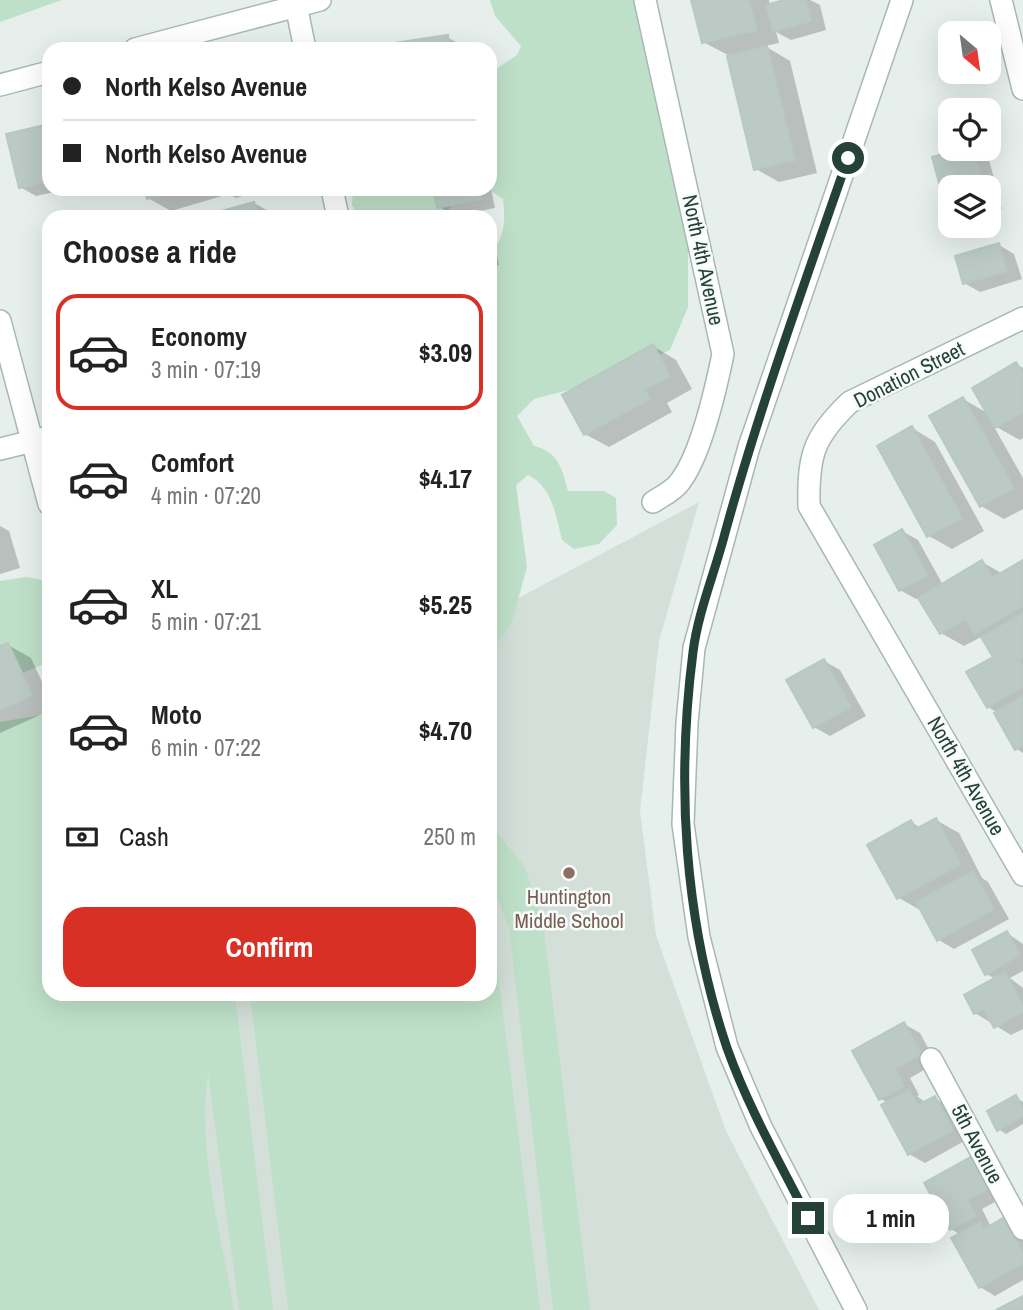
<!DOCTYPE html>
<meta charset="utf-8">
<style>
:root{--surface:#fff;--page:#f6f6f6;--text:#222;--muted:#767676;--line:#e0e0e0;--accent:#d93025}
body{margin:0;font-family:"Archivo Narrow",sans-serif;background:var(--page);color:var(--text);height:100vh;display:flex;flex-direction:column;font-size:26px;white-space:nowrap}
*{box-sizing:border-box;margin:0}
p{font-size:23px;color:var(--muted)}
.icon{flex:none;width:38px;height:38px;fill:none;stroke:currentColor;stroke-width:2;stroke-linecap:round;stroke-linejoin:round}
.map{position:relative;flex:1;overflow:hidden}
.sheet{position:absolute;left:42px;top:210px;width:455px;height:791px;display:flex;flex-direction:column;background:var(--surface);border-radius:21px;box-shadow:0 7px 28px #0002}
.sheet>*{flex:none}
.top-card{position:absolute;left:42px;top:42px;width:455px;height:154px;border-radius:21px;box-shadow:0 7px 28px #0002;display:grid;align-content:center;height:154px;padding:0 21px;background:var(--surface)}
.needle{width:46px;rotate:151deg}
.fabs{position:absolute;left:938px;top:21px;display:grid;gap:14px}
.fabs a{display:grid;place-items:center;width:63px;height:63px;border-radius:14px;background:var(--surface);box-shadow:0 7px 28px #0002;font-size:35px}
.end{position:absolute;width:32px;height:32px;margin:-16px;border:9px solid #24423a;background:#fff;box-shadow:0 0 0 4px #fff}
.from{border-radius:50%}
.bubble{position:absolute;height:49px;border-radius:21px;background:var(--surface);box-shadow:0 7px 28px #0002;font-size:23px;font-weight:800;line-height:49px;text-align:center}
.top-card b{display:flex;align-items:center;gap:24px;height:66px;font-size:26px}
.top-card b+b{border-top:2px solid var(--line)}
.top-card i{width:18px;height:18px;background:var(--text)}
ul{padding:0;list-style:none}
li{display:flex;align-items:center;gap:21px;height:116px;margin:0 14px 10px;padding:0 7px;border:4px solid transparent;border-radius:21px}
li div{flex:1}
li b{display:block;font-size:26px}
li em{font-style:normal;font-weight:800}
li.current{border-color:var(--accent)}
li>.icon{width:63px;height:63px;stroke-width:1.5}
h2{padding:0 21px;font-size:32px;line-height:84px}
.pay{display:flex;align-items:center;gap:18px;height:77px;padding:0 21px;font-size:26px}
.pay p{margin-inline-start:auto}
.primary-button{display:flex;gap:14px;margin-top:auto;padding:14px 21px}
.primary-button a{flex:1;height:80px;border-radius:21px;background:var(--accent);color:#fff;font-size:28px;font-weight:800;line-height:80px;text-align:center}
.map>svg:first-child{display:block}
</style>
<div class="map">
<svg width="1023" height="1310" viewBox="0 0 1023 1310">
<rect width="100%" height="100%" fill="#e6efeb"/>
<polygon fill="#d4dfda" points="699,502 659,641 640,811 656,935 726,1131 819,1310 166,1310 158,994 490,994 490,613"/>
<g fill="#bfe0c8">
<polygon points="0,0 62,0 0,22"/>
<path d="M 490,0 L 635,0 L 645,24 L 688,238 L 688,307 L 670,350 L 599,382 L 534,399 L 517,416 L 534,446 C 559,452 562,469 568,491 L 604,491 L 616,498 L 617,525 L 599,544 L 574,549 L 562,540 C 556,516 552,486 528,475 L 516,485 L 527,567 L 511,625 L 490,652 L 490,252 C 506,239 505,217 503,199 L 488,189 L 490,73 L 517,55 L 521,46 L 495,16 Z"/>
<polygon points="353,189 482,189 456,201 442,217 358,217 352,205"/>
<polygon points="26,577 49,581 49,662 0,682 0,581"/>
<path d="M 49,711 L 49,994 L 235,994 L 273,1310 L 239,1310 L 208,1073 C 197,1152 221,1233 234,1310 L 0,1310 L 0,722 L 41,715 Z"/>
<polygon points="490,824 525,867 543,922 590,1310 553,1310 509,928 490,880"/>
<polygon points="490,910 540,1310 288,1310 250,994 490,994"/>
</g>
<g fill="#0003">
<polygon points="693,0 769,0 770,6 791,0 810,0 820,5 826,30 791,40 776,32 779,43 765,46 790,61 817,173 779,182 756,169 728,55 703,42"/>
<polygon points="447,37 468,49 369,49"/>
<polygon points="49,126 49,189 68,189 36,196 20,187"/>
<polygon points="967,149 975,149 988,156 1002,209 989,213 989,187 950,187 949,211 934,158"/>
<polygon points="490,184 495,208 474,212 482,217 453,217 455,216 439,207 435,189 490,189"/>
<polygon points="146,189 266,189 236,198 229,194 171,211 148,198"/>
<polygon points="254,203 270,212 271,217 206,217"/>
<polygon points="490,224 499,265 490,267"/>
<polygon points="999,245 1014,254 1022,279 980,292 964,283"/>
<polygon points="653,346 676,360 692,389 667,403 672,412 609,447 585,434"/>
<polygon points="1016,364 1023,368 1023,438 1020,440 993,425 1023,478 1023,509 1004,519 981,506 963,399 989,414"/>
<polygon points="912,428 935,442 984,531 952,549 929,536"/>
<polygon points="0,526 9,531 20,568 0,574"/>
<polygon points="902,531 918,540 943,585 982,562 1003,574 1023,563 1023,753 1017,749 998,713 988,707 995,658 983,636 964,646 941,633 920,597 916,599 900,590"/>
<polygon points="8,645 31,658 49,697 49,711 0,733 0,648"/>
<polygon points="824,661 840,670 866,716 830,736 814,727"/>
<polygon points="936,820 959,833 982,878 988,882 1009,919 954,949 939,940 922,911 899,898 911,822 921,828"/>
<polygon points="1007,933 1023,944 1023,971 1010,978 1023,988 1023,1029 1011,1035 975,1013 996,979 986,974"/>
<polygon points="904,1024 920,1033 936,1063 910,1078 919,1095 917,1096 926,1103 934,1098 950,1107 968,1139 925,1163 909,1154 888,1103 881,1099"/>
<polygon points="1015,1097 1023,1102 1023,1124 1006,1134 998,1129"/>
<polygon points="974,1157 1006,1196 982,1209 991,1227 1003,1220 1019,1229 1023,1236 1023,1280 995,1296 980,1287 961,1235 951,1229"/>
</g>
<g fill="#bbcac4" stroke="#b8c9c2" stroke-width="2">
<polygon points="691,0 749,0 757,30 702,43"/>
<polygon points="784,0 806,0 811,21 773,32 766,5"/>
<polygon points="448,35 450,49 368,49 367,47"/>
<polygon points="767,46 795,160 754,170 727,56"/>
<polygon points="49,124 49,181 19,188 6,134"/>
<polygon points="961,149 973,149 984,187 950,187 950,211 947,212 932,157"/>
<polygon points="144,189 180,189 147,199"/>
<polygon points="433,189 478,189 481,199 437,208"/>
<polygon points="254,202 259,217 200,217"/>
<polygon points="999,243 1007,271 963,284 955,256"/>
<polygon points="653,344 670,376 645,390 650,399 584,435 562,395"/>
<polygon points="1016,362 1023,373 1023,412 995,428 972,388"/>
<polygon points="963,397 1014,488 980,507 929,416"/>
<polygon points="912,426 962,518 927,537 877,446"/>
<polygon points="902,529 928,575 899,591 874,545"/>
<polygon points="982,560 992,578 1023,560 1023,606 975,634 966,619 940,634 918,598"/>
<polygon points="1023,613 1023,658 1019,660 1023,666 1023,687 987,708 966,672 993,657 981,637"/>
<polygon points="8,643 32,695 0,710 0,646"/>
<polygon points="824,659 851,707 813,728 786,680"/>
<polygon points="1023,696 1023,745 1015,750 994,713"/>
<polygon points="936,818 961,864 897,899 867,845 911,820 916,829"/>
<polygon points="973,871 994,909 937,941 916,902"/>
<polygon points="1007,931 1020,955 985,975 972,950"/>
<polygon points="1005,972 1023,1006 1023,1012 994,1028 984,1009 974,1014 964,995"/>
<polygon points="904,1022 922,1054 895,1069 904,1086 879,1100 852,1051"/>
<polygon points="909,1090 918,1105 935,1096 953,1130 908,1155 881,1105"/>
<polygon points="1016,1095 1023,1109 1023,1116 997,1131 987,1111"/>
<polygon points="974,1155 991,1187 967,1200 976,1216 950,1230 924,1183"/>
<polygon points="1003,1218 1023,1253 1023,1263 979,1288 951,1238 980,1222 984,1229"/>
<polygon points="1023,1296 1023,1310 996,1310"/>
</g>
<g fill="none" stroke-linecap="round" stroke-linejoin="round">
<defs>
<g id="minor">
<polyline points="295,0 305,49"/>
<path d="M 645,0 L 723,354 C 716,388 701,456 679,483 C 673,491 662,496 653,502"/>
<polyline points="1001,0 1023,89"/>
<polyline points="135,49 320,0"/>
<polyline points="0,85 49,72"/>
<polyline points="332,189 338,217"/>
<path d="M 1023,318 L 850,402 C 813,437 808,456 809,506 L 1023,875"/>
<polyline points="0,321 49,504"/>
<polyline points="0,449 49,437"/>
<polyline points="931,1059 1023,1229"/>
<polyline points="856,1310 761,1127 727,1047 699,937 683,824 687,723 694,648 749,447 902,0"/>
</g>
</defs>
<use href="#minor" stroke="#a8b8b2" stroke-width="24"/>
<use href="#minor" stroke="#fff" stroke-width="21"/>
</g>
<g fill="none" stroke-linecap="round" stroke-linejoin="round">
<path stroke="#24423a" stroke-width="9" d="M 808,1218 C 780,1163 748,1107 727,1048 C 684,921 676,784 693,652 C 698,612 715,572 725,533 C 760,406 805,282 848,158"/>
</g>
<circle fill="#8d6e63" stroke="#f7fbf9" stroke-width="2.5" cx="569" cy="873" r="7"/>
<g text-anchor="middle" stroke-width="5" stroke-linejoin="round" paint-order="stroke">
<g font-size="21" fill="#24423a" stroke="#f7fbf9">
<text transform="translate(703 260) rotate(78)" y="7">North 4th Avenue</text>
<text transform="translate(909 375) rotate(-27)" y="7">Donation Street</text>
<text transform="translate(966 776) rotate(60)" y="7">North 4th Avenue</text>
<text transform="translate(977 1144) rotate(62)" y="7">5th Avenue</text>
</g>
<g font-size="21" fill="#785e54" stroke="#f7fbf9">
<text x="569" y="904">Huntington<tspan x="569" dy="24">Middle School</tspan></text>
</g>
</g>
</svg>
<div class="fabs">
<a><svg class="needle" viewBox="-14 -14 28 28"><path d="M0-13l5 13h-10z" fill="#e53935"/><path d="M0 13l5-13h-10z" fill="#767676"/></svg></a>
<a><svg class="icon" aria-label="locate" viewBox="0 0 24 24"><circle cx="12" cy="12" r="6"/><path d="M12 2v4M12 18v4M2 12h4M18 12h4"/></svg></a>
<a><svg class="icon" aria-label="layers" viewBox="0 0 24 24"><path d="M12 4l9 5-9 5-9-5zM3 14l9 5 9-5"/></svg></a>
</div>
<i class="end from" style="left:848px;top:158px"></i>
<i class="end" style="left:808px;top:1218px"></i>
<div class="bubble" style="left:833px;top:1194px;width:116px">1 min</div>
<div class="top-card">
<b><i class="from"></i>North Kelso Avenue</b>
<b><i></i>North Kelso Avenue</b>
</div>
<section class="sheet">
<h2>Choose a ride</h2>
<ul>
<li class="current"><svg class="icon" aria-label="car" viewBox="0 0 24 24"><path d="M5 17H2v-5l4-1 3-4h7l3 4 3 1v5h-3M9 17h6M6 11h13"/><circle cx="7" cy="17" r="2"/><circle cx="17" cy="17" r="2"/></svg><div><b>Economy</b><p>3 min · 07:19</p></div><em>$3.09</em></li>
<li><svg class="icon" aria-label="car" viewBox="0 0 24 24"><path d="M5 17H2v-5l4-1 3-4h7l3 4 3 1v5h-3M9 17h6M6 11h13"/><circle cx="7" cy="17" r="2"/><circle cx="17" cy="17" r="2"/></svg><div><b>Comfort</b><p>4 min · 07:20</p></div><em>$4.17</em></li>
<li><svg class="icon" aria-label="car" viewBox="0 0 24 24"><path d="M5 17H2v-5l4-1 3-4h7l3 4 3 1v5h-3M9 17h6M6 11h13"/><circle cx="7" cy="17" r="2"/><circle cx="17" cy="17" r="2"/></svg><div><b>XL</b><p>5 min · 07:21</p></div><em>$5.25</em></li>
<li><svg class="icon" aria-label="car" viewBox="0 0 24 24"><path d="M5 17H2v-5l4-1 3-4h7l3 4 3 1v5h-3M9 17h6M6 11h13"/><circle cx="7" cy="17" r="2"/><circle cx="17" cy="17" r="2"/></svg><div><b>Moto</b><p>6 min · 07:22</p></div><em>$4.70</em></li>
</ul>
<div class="pay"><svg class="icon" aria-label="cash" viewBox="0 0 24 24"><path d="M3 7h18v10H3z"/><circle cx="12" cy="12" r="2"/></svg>Cash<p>250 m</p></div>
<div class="primary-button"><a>Confirm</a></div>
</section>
</div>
